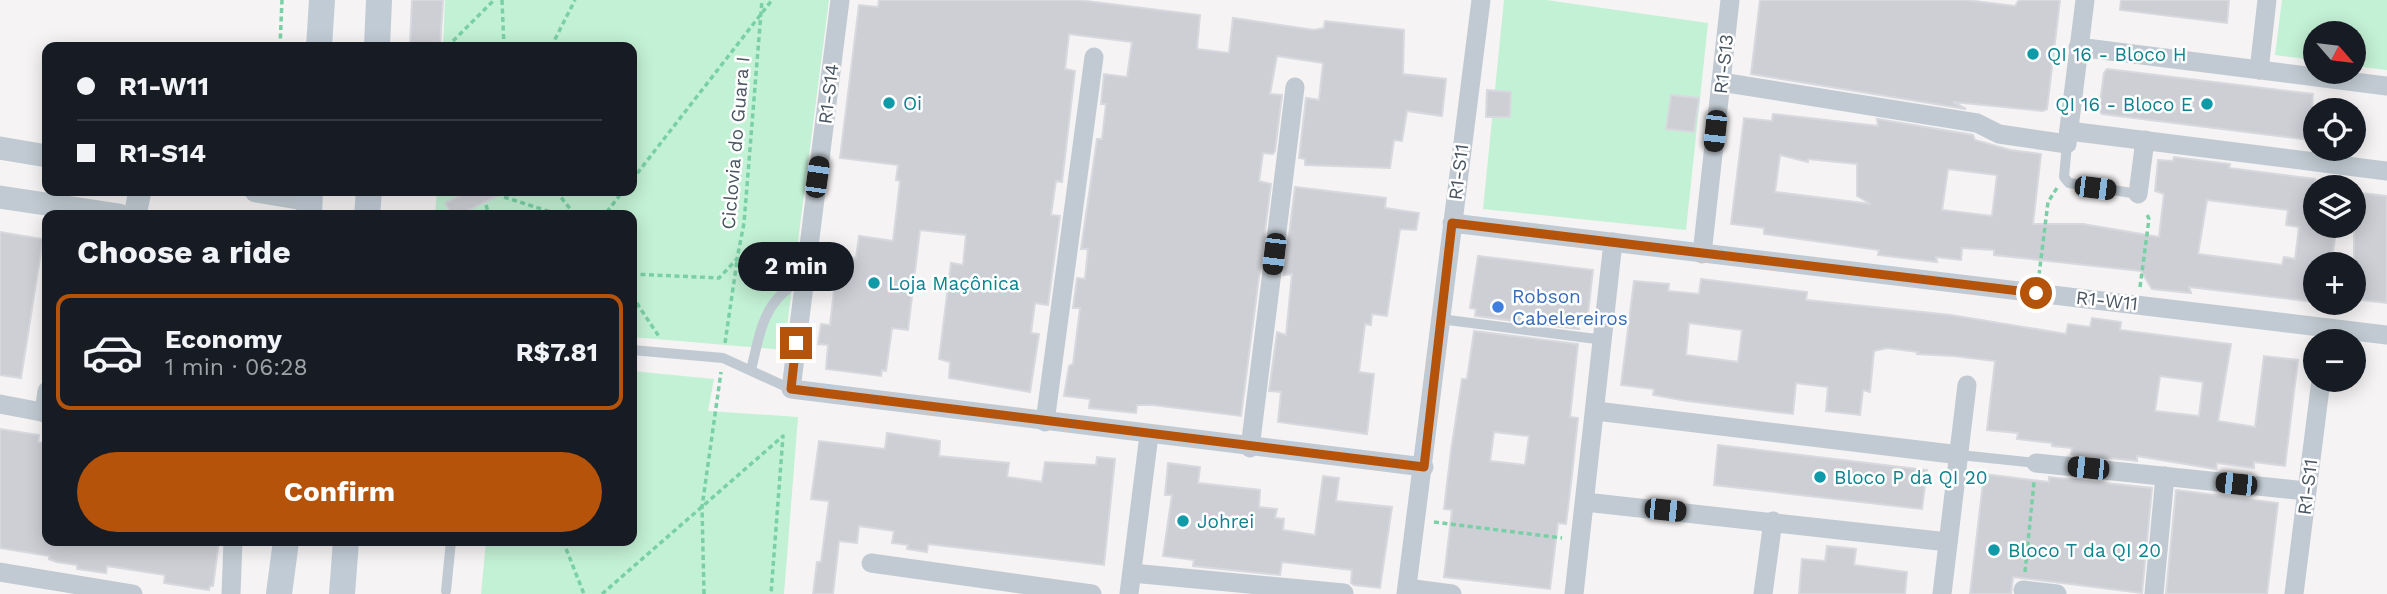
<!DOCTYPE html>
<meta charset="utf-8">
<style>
:root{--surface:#171b24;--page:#20242c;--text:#f1f3f6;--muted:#9ea1a6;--line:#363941;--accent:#b45309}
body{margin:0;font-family:"Work Sans",sans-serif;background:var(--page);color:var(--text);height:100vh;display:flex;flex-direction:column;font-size:26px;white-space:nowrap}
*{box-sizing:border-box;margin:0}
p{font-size:23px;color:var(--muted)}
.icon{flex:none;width:38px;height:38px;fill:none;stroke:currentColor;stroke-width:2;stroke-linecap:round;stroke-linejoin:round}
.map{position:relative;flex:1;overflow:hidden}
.side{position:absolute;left:42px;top:210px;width:595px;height:336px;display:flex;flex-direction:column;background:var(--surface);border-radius:14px;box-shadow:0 4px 18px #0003}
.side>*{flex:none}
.guide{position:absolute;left:42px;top:42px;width:595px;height:154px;border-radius:14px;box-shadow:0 4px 18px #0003;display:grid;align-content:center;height:154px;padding:0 35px;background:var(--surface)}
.needle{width:46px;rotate:118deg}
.buttons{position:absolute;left:2303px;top:21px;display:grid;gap:14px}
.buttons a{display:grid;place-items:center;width:63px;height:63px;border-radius:50%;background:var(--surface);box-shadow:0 4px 18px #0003;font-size:35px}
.end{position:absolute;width:32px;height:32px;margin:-16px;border:9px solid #b45309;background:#fff;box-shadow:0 0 0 4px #fff}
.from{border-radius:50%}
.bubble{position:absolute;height:49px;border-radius:24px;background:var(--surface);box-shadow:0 4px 18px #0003;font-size:23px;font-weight:700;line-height:49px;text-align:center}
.car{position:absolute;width:21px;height:42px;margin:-21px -10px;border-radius:9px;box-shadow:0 0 5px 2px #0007;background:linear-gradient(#222 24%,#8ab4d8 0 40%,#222 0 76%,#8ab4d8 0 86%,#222 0)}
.guide b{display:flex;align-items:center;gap:24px;height:66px;font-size:26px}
.guide b+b{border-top:2px solid var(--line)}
.guide i{width:18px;height:18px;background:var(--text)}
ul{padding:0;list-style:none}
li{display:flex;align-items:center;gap:21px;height:116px;margin:0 14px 10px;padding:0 21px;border:4px solid transparent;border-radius:14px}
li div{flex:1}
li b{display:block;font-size:26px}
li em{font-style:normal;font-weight:700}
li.active{border-color:var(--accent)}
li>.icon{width:63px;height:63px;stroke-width:1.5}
h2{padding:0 35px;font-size:32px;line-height:84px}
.action{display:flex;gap:14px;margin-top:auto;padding:14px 35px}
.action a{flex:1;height:80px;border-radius:42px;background:var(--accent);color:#fff;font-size:28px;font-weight:700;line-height:80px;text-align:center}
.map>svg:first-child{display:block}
</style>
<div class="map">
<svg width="2387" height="594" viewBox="0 0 2387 594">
<rect width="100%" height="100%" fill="#f5f3f3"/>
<g fill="#c3f1d5">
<polygon points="445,0 829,0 784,350 632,337 632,215 435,215 437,191 632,191 632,47 443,47"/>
<polygon points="1504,0 1546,0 1708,23 1686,230 1483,209"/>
<polygon points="2282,0 2387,0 2387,70 2354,66 2354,33 2315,33 2315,60 2275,55"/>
<polygon points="632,371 714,379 708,411 798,417 784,594 481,594 486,541 632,541"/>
</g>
<g fill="#cdcfd5" stroke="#d7d9de" stroke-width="2" fill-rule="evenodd">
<polygon points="412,0 443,0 440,47 410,45"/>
<polygon points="879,0 1078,0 1200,15 1197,49 1229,53 1233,18 1314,30 1324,28 1325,21 1404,30 1403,74 1446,79 1442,116 1407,111 1402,141 1394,140 1390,168 1305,165 1305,159 1299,158 1306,98 1319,100 1323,63 1277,56 1270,94 1282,95 1275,151 1273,154 1263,153 1259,181 1271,184 1241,416 1153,405 1137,405 1136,413 1089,408 1090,399 1064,396 1069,366 1073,364 1080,308 1073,308 1077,278 1085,279 1088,249 1081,249 1097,139 1102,139 1106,104 1101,104 1104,74 1127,77 1132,42 1069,34 1065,69 1075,71 1062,182 1056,181 1051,215 1060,216 1048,305 1035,303 1031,333 1039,334 1030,392 949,378 950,362 939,359 951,263 963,265 966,235 920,230 908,330 892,328 886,371 882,370 881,376 826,369 828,345 818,344 821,324 830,325 838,256 856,258 859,236 893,241 900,181 896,180 898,165 840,158 859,5 878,7"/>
<polygon points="1760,0 1966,0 2015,6 2019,0 2060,0 2047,109 2043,111 1953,102 1966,109 1751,74"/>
<polygon points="2121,0 2229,0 2227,23 2120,10"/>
<polygon points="2107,69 2313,94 2310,140 2102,114 2099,110 2104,73"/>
<polygon points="1487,90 1511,92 1510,117 1486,117"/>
<polygon points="1671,95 1699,98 1694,132 1666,129"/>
<path d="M 1773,114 L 1878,126 L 1877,119 L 1973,135 L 1975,140 L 2010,150 L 2041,154 L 2033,224 L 2083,224 L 2159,237 L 2164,194 L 2155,191 L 2158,160 L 2173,161 L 2174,157 L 2230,164 L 2229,168 L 2315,179 L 2315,226 L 2337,226 L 2331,264 L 2315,264 L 2315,302 L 2189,287 L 2191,293 L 2152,289 L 2141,271 L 1994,255 L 1994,250 L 1962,248 L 1961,260 L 1936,257 L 1937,262 L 1878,255 L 1879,250 L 1764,234 L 1764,228 L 1731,224 L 1744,118 L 1772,121 ZM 1780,155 L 1808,162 L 1808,159 L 1857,164 L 1857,196 L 1871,204 L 1775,192 ZM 1948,169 L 1997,175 L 1992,216 L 1942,210 ZM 2207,200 L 2288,210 L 2286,225 L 2299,227 L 2295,259 L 2284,257 L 2282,265 L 2198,254 Z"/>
<polygon points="1295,187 1386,198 1385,208 1419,213 1416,230 1400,229 1387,316 1372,314 1371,325 1365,324 1359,372 1374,374 1367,434 1278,422 1281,392 1269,391 1277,332 1286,335 1292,274 1284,275"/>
<polygon points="469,191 507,191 459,215 452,215 445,203"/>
<polygon points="2361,193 2387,196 2387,303 2354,299 2354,226"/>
<polygon points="0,232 43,239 21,378 0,375"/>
<polygon points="1478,256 1593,270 1587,323 1579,322 1579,329 1475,316 1476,309 1470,308"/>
<path d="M 1701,279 L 1807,292 L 1806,300 L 1951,315 L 2066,334 L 2068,324 L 2090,327 L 2092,318 L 2121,322 L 2120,330 L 2231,344 L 2218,421 L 2255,427 L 2264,356 L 2298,360 L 2285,466 L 2254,462 L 2254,468 L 2217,463 L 2216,469 L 2137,456 L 2137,461 L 2071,454 L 2072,448 L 2052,446 L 2052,443 L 2017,439 L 2018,433 L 1987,430 L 1995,361 L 1954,356 L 1917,354 L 1918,352 L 1887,348 L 1874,351 L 1870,392 L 1863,390 L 1860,415 L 1826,411 L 1828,387 L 1796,383 L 1793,414 L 1687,401 L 1653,395 L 1654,389 L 1621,385 L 1634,281 L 1669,284 L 1668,291 L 1699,294 ZM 1689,323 L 1742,330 L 1738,362 L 1686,355 ZM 2160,376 L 2203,382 L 2199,416 L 2155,411 Z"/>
<path d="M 1474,331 L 1578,344 L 1570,417 L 1578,418 L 1572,475 L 1566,524 L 1558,523 L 1550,589 L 1444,577 L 1452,510 L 1444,509 L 1451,451 L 1462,379 L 1467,379 ZM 1494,432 L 1529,436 L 1525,465 L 1490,461 Z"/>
<polygon points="0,429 39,435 38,442 47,443 47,541 219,541 213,586 210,586 209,590 164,583 165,575 107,566 106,573 77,569 77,565 57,562 49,559 49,556 0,548"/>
<polygon points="887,433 940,441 939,456 1009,463 1007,477 1042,482 1045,462 1096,465 1097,457 1115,459 1104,565 928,544 927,552 907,549 908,545 892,543 894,531 859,526 857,543 839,541 833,594 813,594 817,562 821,562 829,501 811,499 819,441 885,449"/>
<polygon points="1718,445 1927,470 1922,509 1714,485"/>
<polygon points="1168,463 1200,467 1198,483 1260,490 1259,507 1277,509 1275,518 1284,519 1283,530 1315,535 1323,476 1339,478 1336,501 1392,507 1380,588 1354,585 1351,583 1352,570 1282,562 1280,575 1193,566 1194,560 1163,556 1172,495 1165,495"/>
<polygon points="1984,474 2049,482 2049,477 2152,488 2142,593 2013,577 2011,594 1970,594"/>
<polygon points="2176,490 2278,503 2267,594 2166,594"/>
<polygon points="1827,546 1856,549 1854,565 1907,572 1905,594 1799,594 1802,559 1825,561"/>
</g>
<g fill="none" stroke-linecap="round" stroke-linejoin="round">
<g stroke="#7ad0a6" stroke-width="3.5" stroke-dasharray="5 3.5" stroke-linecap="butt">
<polyline points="502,0 504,47"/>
<polyline points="280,47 282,0"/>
<polyline points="447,47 494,0"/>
<polyline points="551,47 575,0"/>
<polyline points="632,180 772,0"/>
<polyline points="556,191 575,215"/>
<polyline points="504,197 560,215"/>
<polyline points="486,205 489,215"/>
<polyline points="599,215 606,213 623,191"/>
<polyline points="632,274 719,278 737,259 744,223 762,0"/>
<polyline points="2039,275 2048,202 2057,188"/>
<polyline points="2140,287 2149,219 2146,212"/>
<polyline points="632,296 660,338"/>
<polyline points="725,343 737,261"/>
<polyline points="1434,522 1562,538"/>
<polyline points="563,541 584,594"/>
<polyline points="2025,572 2034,482"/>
<polyline points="602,594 783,436 771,594"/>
<polyline points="704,594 702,507 721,372"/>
</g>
<g stroke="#c1cad2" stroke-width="10">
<polyline points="2067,144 2064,177 2069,183 2138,194"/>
<polyline points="1440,319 1604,340"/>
<polyline points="632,350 723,358 791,389"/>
<path d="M 751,370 C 761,329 763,300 804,278"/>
<polyline points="1960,455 2036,463"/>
<polyline points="446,591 451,541"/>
</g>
<g stroke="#c1cad2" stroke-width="19">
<polyline points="840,0 791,389 1424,467"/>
<polyline points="2078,47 2387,86"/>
<polyline points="2259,70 2267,0"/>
<polyline points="1721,82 1977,123 1999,134 2067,144 2085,0"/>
<polyline points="2069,131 2387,171"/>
<polyline points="2138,194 2145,140"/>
<polyline points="1452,223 2387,335"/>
<polyline points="1702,254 1730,0"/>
<polyline points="0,404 47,413"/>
<polyline points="1596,411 1960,455"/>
<polyline points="44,413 47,391"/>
<polyline points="1045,422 1094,57"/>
<polyline points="1250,448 1295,87"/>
<polyline points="2036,463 2306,491"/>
<polyline points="1585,502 1948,542"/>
<polyline points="871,563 1092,594"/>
<polyline points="0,572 133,594"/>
<polyline points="1132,573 1344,593"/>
<polyline points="1407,588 1452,594"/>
<polyline points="2023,590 2057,594"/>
<polyline points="231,594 233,541"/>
<polyline points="1129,594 1149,435"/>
<polyline points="1406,594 1481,0"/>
<polyline points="1574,594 1613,242"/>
<polyline points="1763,594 1773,521"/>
<polyline points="1942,594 1967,385"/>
<polyline points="2154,594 2165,476"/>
<polyline points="2294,594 2321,380"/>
</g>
<g stroke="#c1cad2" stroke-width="23">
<polyline points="0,148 47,156"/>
<polyline points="256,191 310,200"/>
<polyline points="0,197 119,215"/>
<polyline points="135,215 140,191"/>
</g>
<g stroke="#c1cbd6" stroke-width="26">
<polyline points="319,47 322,0"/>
<polyline points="377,47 379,0"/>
<polyline points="309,215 310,191"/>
<polyline points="367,215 369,191"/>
<polyline points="279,594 286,541"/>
<polyline points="342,594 346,541"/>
</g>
</g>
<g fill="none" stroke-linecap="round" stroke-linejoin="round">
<polyline stroke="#b45309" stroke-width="9" points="796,343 791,389 1424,467 1452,223 2036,293"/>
</g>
<g fill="#0f9aa8" stroke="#fff" stroke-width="2.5">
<circle cx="2033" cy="54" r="7"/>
<circle cx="889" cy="103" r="7"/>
<circle cx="2207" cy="104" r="7"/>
<circle cx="874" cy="283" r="7"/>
<circle cx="1820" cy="477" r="7"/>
<circle cx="1183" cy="521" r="7"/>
<circle cx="1994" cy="550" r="7"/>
</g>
<circle fill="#3f7fe0" stroke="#fff" stroke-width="2.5" cx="1498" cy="307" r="7"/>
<g text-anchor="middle" stroke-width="5" stroke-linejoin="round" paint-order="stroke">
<g font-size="19" fill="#0d838f" stroke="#fff" text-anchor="start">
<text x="2047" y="61">QI 16 - Bloco H</text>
<text x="903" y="110">Oi</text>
<text x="2193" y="111" text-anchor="end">QI 16 - Bloco E</text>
<text x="888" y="290">Loja Maçônica</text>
<text x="1834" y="484">Bloco P da QI 20</text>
<text x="1197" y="528">Johrei</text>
<text x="2008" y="557">Bloco T da QI 20</text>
</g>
<g font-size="19" fill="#4a5661" stroke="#fff">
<text transform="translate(1723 64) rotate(-84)" y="7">R1-S13</text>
<text transform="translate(828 94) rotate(-83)" y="7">R1-S14</text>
<text transform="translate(735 143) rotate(-85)" y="7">Ciclovia do Guara I</text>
<text transform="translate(1458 172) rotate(-83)" y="7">R1-S11</text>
<text transform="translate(2107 300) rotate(6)" y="7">R1-W11</text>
<text transform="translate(2307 487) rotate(-83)" y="7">R1-S11</text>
</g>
<g font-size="19" fill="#366cbe" stroke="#fff" text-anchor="start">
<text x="1512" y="303">Robson<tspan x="1512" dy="22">Cabelereiros</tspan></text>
</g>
</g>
</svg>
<div class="buttons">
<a><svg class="needle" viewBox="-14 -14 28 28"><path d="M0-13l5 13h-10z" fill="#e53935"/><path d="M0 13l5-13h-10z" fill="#9ea1a6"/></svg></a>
<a><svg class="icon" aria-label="locate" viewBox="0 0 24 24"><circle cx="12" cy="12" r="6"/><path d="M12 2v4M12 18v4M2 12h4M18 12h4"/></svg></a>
<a><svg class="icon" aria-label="layers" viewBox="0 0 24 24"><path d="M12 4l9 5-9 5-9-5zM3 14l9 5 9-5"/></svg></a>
<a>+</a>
<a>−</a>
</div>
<i class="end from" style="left:2036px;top:293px"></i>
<i class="end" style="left:796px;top:343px"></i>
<div class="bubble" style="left:738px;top:242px;width:116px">2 min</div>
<i class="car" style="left:1715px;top:131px;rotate:186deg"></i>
<i class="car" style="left:817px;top:177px;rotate:8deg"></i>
<i class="car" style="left:2095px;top:188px;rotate:97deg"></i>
<i class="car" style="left:1274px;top:254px;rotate:187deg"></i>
<i class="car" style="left:2088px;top:468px;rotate:276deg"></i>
<i class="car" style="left:2236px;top:484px;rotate:276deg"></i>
<i class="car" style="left:1665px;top:510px;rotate:96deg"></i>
<div class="guide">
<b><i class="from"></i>R1-W11</b>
<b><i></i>R1-S14</b>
</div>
<section class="side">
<h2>Choose a ride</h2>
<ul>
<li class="active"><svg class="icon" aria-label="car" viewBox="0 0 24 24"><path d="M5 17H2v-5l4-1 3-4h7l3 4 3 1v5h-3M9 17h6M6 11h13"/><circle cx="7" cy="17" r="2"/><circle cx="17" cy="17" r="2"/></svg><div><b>Economy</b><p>1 min · 06:28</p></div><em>R$7.81</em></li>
</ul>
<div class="action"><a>Confirm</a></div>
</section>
</div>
